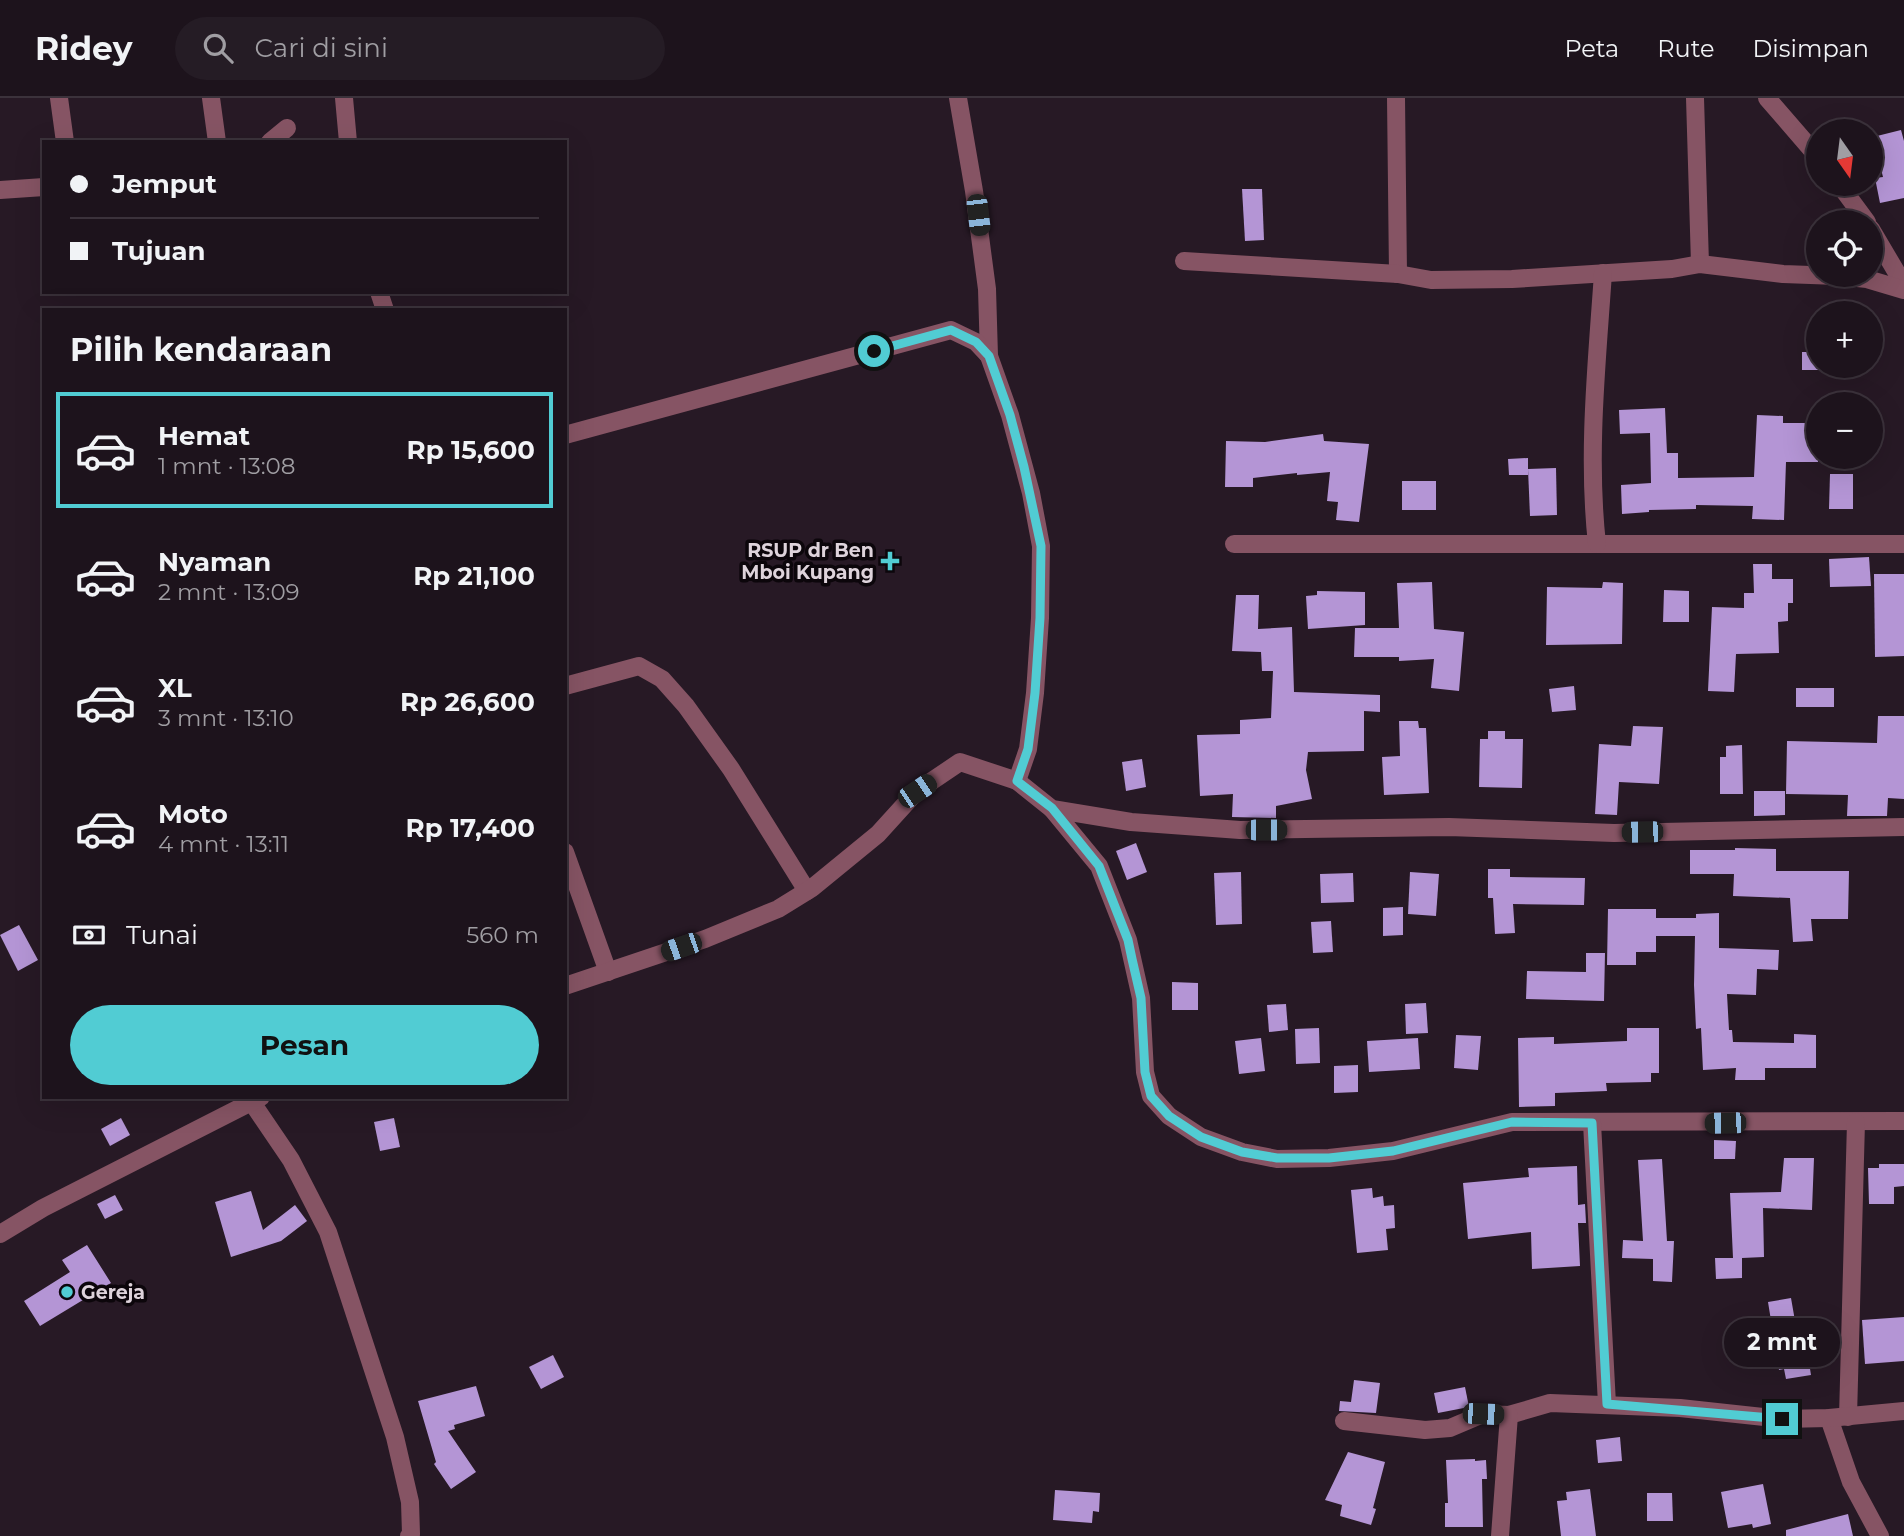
<!DOCTYPE html>
<html lang="id">
<meta charset="utf-8">
<style>
:root{--surface:#1d131c;--page:#251c25;--text:#f1f3f6;--muted:#a09ea3;--line:#3b323b;--accent:#51ccd3}
body{margin:0;font-family:Montserrat,sans-serif;background:var(--page);color:var(--text);height:100vh;display:flex;flex-direction:column;font-size:26px;white-space:nowrap}
*{box-sizing:border-box;margin:0}
p{font-size:23px;color:var(--muted)}
.icon{flex:none;width:38px;height:38px;fill:none;stroke:currentColor;stroke-width:2;stroke-linecap:round;stroke-linejoin:round}
.map{position:relative;flex:1;overflow:hidden}
.details{position:absolute;left:42px;top:210px;width:525px;height:791px;display:flex;flex-direction:column;background:var(--surface);border-radius:0px;box-shadow:0 7px 28px #0002,0 0 0 2px var(--line)}
.details>*{flex:none}
.banner{position:absolute;left:42px;top:42px;width:525px;height:154px;border-radius:0px;box-shadow:0 7px 28px #0002,0 0 0 2px var(--line);display:grid;align-content:center;height:154px;padding:0 28px;background:var(--surface)}
.needle{width:46px;rotate:166deg}
.controls{position:absolute;left:1806px;top:21px;display:grid;gap:14px}
.controls a{display:grid;place-items:center;width:77px;height:77px;border-radius:50%;background:var(--surface);box-shadow:0 7px 28px #0002,0 0 0 2px var(--line);font-size:35px}
.end{position:absolute;width:32px;height:32px;margin:-16px;border:9px solid #51ccd3;background:#111;box-shadow:0 0 0 4px #111}
.from{border-radius:50%}
.bubble{position:absolute;height:49px;border-radius:24px;background:var(--surface);box-shadow:0 7px 28px #0002,0 0 0 2px var(--line);font-size:23px;font-weight:700;line-height:49px;text-align:center}
.car{position:absolute;width:21px;height:42px;margin:-21px -10px;border-radius:9px;box-shadow:0 0 5px 2px #0007;background:linear-gradient(#222 24%,#8ab4d8 0 40%,#222 0 76%,#8ab4d8 0 86%,#222 0)}
.banner b{display:flex;align-items:center;gap:24px;height:66px;font-size:26px}
.banner b+b{border-top:2px solid var(--line)}
.banner i{width:18px;height:18px;background:var(--text)}
ul{padding:0;list-style:none}
li{display:flex;align-items:center;gap:21px;height:116px;margin:0 14px 10px;padding:0 14px;border:4px solid transparent;border-radius:0px}
li div{flex:1}
li b{display:block;font-size:26px}
li em{font-style:normal;font-weight:700}
li.active{border-color:var(--accent)}
li>.icon{width:63px;height:63px;stroke-width:1.5}
h2{padding:0 28px;font-size:32px;line-height:84px}
.pay{display:flex;align-items:center;gap:18px;height:77px;padding:0 28px;font-size:26px}
.pay p{margin-inline-start:auto}
.cta{display:flex;gap:14px;margin-top:auto;padding:14px 28px}
.cta a{flex:1;height:80px;border-radius:42px;background:var(--accent);color:#111;font-size:28px;font-weight:700;line-height:80px;text-align:center}
header{display:flex;align-items:center;gap:42px;box-sizing:border-box;height:98px;padding:0 35px;background:var(--surface);border-bottom:2px solid var(--line)}
header strong{font-size:33px}
nav{display:flex;gap:38px;margin-inline-start:auto;font-size:24px}
.search{width:490px;height:63px;background:var(--page);display:flex;align-items:center;gap:18px;box-sizing:border-box;padding:0 24px;border-radius:38px;color:var(--muted);font-size:26px}
.map>svg:first-child{display:block}
</style>
<header>
<strong>Ridey</strong>
<div class="search"><svg class="icon" aria-label="search" viewBox="0 0 24 24"><circle cx="10" cy="10" r="6"/><path d="M15 15l6 6"/></svg>Cari di sini</div>
<nav><a>Peta</a><a>Rute</a><a>Disimpan</a></nav>
</header>
<div class="map">
<svg width="1904" height="1438" viewBox="0 0 1904 1438">
<rect width="100%" height="100%" fill="#271925"/>
<g fill="#b495d5">
<polygon points="1901,32 1904,43 1904,100 1880,105 1875,80 1883,79 1873,39"/>
<polygon points="1242,91 1262,91 1264,142 1245,143"/>
<rect x="1802" y="254" width="16" height="18"/>
<polygon points="1665,310 1667,355 1678,355 1678,380 1754,379 1757,317 1783,318 1783,325 1817,325 1818,364 1786,364 1784,422 1752,421 1753,408 1696,407 1696,411 1649,412 1649,414 1622,416 1621,387 1651,385 1650,335 1620,336 1619,312"/>
<polygon points="1323,336 1324,343 1369,346 1359,424 1336,422 1338,404 1327,403 1330,374 1297,377 1297,375 1253,380 1253,389 1225,389 1226,343 1265,344"/>
<polygon points="1528,360 1528,377 1509,377 1508,361"/>
<polygon points="1556,370 1557,417 1530,418 1528,371"/>
<polygon points="1830,376 1853,376 1853,411 1829,411"/>
<rect x="1402" y="383" width="34" height="29"/>
<polygon points="1869,459 1871,488 1830,489 1829,461"/>
<polygon points="1753,466 1772,466 1772,481 1793,481 1793,505 1788,505 1788,523 1778,524 1779,555 1736,556 1734,594 1708,593 1712,509 1744,510 1744,495 1754,495"/>
<polygon points="1874,476 1904,476 1904,558 1875,559"/>
<polygon points="1432,484 1434,531 1464,534 1459,593 1431,590 1434,561 1399,563 1399,559 1354,559 1355,530 1399,530 1397,485"/>
<polygon points="1603,484 1623,485 1622,546 1546,547 1547,489 1602,490"/>
<polygon points="1664,492 1689,493 1689,524 1663,524"/>
<polygon points="1317,493 1365,494 1365,527 1308,531 1306,498 1317,497"/>
<polygon points="1236,497 1259,497 1258,531 1292,529 1294,594 1380,597 1380,614 1364,613 1364,653 1308,654 1306,672 1312,701 1276,708 1276,720 1232,719 1233,696 1200,698 1197,637 1240,636 1240,622 1271,620 1273,573 1262,573 1261,554 1232,553"/>
<polygon points="1574,588 1576,612 1552,614 1549,591"/>
<rect x="1796" y="590" width="38" height="19"/>
<polygon points="1878,618 1904,618 1904,701 1888,700 1887,718 1847,718 1848,697 1786,696 1787,643 1877,645"/>
<polygon points="1399,623 1418,623 1419,630 1426,630 1429,695 1384,697 1382,659 1400,658"/>
<polygon points="1633,628 1663,629 1659,686 1619,684 1617,717 1595,716 1599,646 1631,648"/>
<polygon points="1488,633 1505,633 1505,641 1523,641 1522,690 1479,689 1480,641 1488,641"/>
<polygon points="1742,647 1743,696 1720,696 1720,659 1726,659 1726,648"/>
<polygon points="1142,661 1146,689 1126,693 1122,664"/>
<polygon points="1754,693 1785,693 1785,717 1754,718"/>
<polygon points="1136,745 1147,774 1127,782 1116,753"/>
<polygon points="1735,750 1776,751 1776,773 1849,773 1848,821 1811,821 1813,843 1793,844 1790,800 1733,798 1734,776 1690,776 1690,752 1735,752"/>
<polygon points="1488,771 1510,771 1510,779 1585,780 1584,807 1513,806 1515,835 1495,836 1493,800 1488,800"/>
<polygon points="1241,774 1242,826 1216,827 1214,775"/>
<polygon points="1410,774 1439,776 1436,818 1408,816"/>
<polygon points="1353,775 1354,804 1321,805 1320,776"/>
<polygon points="1403,809 1403,837 1383,838 1383,810"/>
<polygon points="1608,811 1656,811 1656,820 1696,820 1696,816 1719,815 1719,850 1779,852 1778,872 1757,871 1756,897 1727,896 1729,932 1732,932 1733,944 1794,945 1794,936 1816,937 1816,970 1765,970 1765,982 1735,982 1736,970 1703,972 1701,930 1696,931 1694,887 1695,838 1656,838 1656,854 1636,854 1636,867 1607,867"/>
<polygon points="1331,823 1333,854 1313,855 1311,824"/>
<polygon points="19,827 38,862 18,873 0,837"/>
<polygon points="1586,855 1605,855 1604,903 1526,901 1527,873 1586,874"/>
<polygon points="1172,884 1198,885 1198,912 1172,912"/>
<polygon points="1426,905 1428,935 1406,936 1405,906"/>
<polygon points="1286,906 1288,932 1269,934 1267,907"/>
<polygon points="1319,930 1320,965 1296,966 1295,931"/>
<polygon points="1627,930 1659,930 1659,975 1651,975 1651,984 1606,985 1607,993 1555,995 1555,1008 1519,1009 1518,940 1554,939 1554,946 1627,943"/>
<polygon points="1456,937 1481,938 1478,972 1454,970"/>
<polygon points="1261,940 1265,973 1239,976 1235,943"/>
<polygon points="1418,940 1420,971 1369,974 1367,943"/>
<polygon points="1358,967 1358,994 1334,995 1334,968"/>
<polygon points="121,1020 130,1037 110,1048 101,1031"/>
<polygon points="394,1020 400,1049 380,1053 374,1024"/>
<polygon points="1714,1042 1736,1043 1735,1061 1714,1061"/>
<polygon points="1784,1060 1814,1060 1812,1112 1763,1110 1764,1159 1742,1160 1742,1180 1716,1181 1715,1160 1733,1160 1730,1095 1781,1094"/>
<polygon points="1662,1061 1667,1143 1674,1143 1672,1184 1653,1183 1653,1161 1622,1160 1623,1142 1643,1143 1638,1062"/>
<polygon points="1879,1066 1904,1066 1904,1088 1894,1089 1894,1106 1869,1106 1868,1070 1879,1070"/>
<polygon points="1577,1068 1578,1107 1585,1106 1586,1125 1578,1125 1580,1168 1532,1171 1531,1134 1468,1141 1463,1085 1529,1079 1528,1070"/>
<polygon points="1372,1090 1373,1100 1383,1098 1384,1108 1394,1107 1395,1130 1386,1131 1388,1152 1357,1155 1351,1092"/>
<polygon points="251,1093 263,1132 295,1107 307,1123 281,1143 231,1159 215,1104"/>
<polygon points="115,1097 123,1112 105,1121 97,1106"/>
<polygon points="87,1147 111,1185 40,1228 24,1203 70,1174 62,1162"/>
<polygon points="1791,1200 1798,1240 1805,1239 1811,1277 1786,1281 1784,1271 1779,1272 1768,1204"/>
<polygon points="1904,1219 1904,1263 1865,1266 1862,1222"/>
<polygon points="553,1257 564,1279 541,1291 529,1269"/>
<polygon points="1354,1282 1380,1285 1376,1315 1339,1313 1340,1303 1351,1304"/>
<polygon points="476,1288 485,1318 454,1327 455,1331 448,1333 476,1374 451,1391 434,1366 436,1364 418,1303"/>
<polygon points="1465,1289 1469,1309 1438,1315 1434,1295"/>
<polygon points="1620,1339 1622,1363 1598,1365 1596,1342"/>
<polygon points="1348,1354 1385,1364 1373,1410 1376,1411 1371,1427 1340,1418 1342,1407 1325,1402"/>
<polygon points="1475,1361 1475,1363 1486,1362 1487,1381 1482,1381 1483,1429 1445,1429 1445,1405 1448,1405 1446,1362"/>
<polygon points="1763,1386 1771,1426 1753,1430 1752,1426 1728,1430 1721,1394"/>
<polygon points="1590,1391 1596,1438 1561,1438 1557,1403 1567,1402 1566,1394"/>
<polygon points="1055,1392 1100,1395 1099,1414 1093,1413 1092,1425 1053,1422"/>
<polygon points="1647,1395 1672,1395 1673,1423 1647,1423"/>
<polygon points="1848,1416 1853,1438 1786,1438 1786,1432"/>
</g>
<g fill="none" stroke-linecap="round" stroke-linejoin="round">
<g stroke="#865464" stroke-width="18">
<polyline points="59,0 65,44"/>
<polyline points="211,0 217,44"/>
<polyline points="344,0 348,44"/>
<polyline points="958,0 974,93 987,191 989,258 1010,317 1031,395 1041,448 1040,520 1035,595 1028,651 1017,683"/>
<polyline points="1396,0 1398,176"/>
<polyline points="1695,0 1700,166"/>
<polyline points="1767,0 1818,59"/>
<polyline points="270,44 287,30"/>
<polyline points="1839,86 1867,124"/>
<polyline points="0,92 44,89"/>
<polyline points="1871,131 1904,187"/>
<polyline points="1184,163 1398,176 1431,182 1512,181 1672,171 1700,166 1783,176 1838,178 1867,181 1904,192"/>
<polyline points="379,194 385,212"/>
<polyline points="565,337 951,232 976,244 989,258"/>
<polyline points="1234,446 1904,446"/>
<path d="M 1597,446 C 1587,356 1597,264 1603,175"/>
<polyline points="565,588 639,568 662,581 686,608 731,671 807,793"/>
<polyline points="1052,711 1099,768 1128,842 1141,900 1145,974 1151,998 1169,1018 1201,1039 1242,1054 1277,1061 1329,1060 1393,1053 1512,1024 1904,1023"/>
<polyline points="565,754 608,874"/>
<polyline points="565,888 705,841 778,811 812,790 878,736 917,693 960,664 1017,683 1052,711 1131,724 1240,732 1449,729 1614,735 1904,729"/>
<polyline points="251,1003 291,1062 328,1134 395,1339 410,1404 411,1436 409,1438"/>
<polyline points="1592,1025 1607,1306"/>
<polyline points="0,1136 43,1110 261,999"/>
<polyline points="1848,1319 1856,1024"/>
<polyline points="1829,1320 1851,1384 1880,1438"/>
<polyline points="1344,1323 1425,1332 1450,1330 1483,1316 1509,1317 1550,1305 1680,1310 1782,1321 1829,1320 1904,1313"/>
<polyline points="1500,1438 1509,1317"/>
</g>
</g>
<g fill="none" stroke-linecap="round" stroke-linejoin="round">
<polyline stroke="#51ccd3" stroke-width="9" points="874,253 951,232 976,244 989,258 1010,317 1024,369 1041,448 1040,520 1035,595 1028,651 1017,683 1052,710 1099,768 1128,842 1132,861 1141,900 1145,974 1151,998 1169,1018 1201,1039 1242,1054 1277,1060 1329,1060 1393,1053 1512,1024 1592,1025 1607,1306 1782,1321"/>
</g>
<g fill="#51ccd3" stroke="#0c060b" stroke-width="2.5">
<path d="M886.5 452.5h7v7h7v7h-7v7h-7v-7h-7v-7h7z"/>
<circle cx="67" cy="1194" r="7"/>
</g>
<g text-anchor="middle" stroke-width="7" stroke-linejoin="round" paint-order="stroke">
<g font-size="19" font-weight="bold" fill="#ded3db" stroke="#0c060b" text-anchor="end">
<text x="874" y="459">RSUP dr Ben<tspan x="874" dy="22">Mboi Kupang</tspan></text>
<text x="81" y="1201" text-anchor="start">Gereja</text>
</g>
</g>
</svg>
<div class="controls">
<a><svg class="needle" viewBox="-14 -14 28 28"><path d="M0-13l5 13h-10z" fill="#e53935"/><path d="M0 13l5-13h-10z" fill="#a09ea3"/></svg></a>
<a><svg class="icon" aria-label="locate" viewBox="0 0 24 24"><circle cx="12" cy="12" r="6"/><path d="M12 2v4M12 18v4M2 12h4M18 12h4"/></svg></a>
<a>+</a>
<a>−</a>
</div>
<i class="end from" style="left:874px;top:253px"></i>
<i class="end" style="left:1782px;top:1321px"></i>
<div class="bubble" style="left:1724px;top:1220px;width:116px">2 mnt</div>
<i class="car" style="left:978px;top:117px;rotate:173deg"></i>
<i class="car" style="left:917px;top:693px;rotate:56deg"></i>
<i class="car" style="left:1266px;top:732px;rotate:90deg"></i>
<i class="car" style="left:1642px;top:734px;rotate:269deg"></i>
<i class="car" style="left:681px;top:849px;rotate:251deg"></i>
<i class="car" style="left:1725px;top:1025px;rotate:269deg"></i>
<i class="car" style="left:1483px;top:1316px;rotate:92deg"></i>
<div class="banner">
<b><i class="from"></i>Jemput</b>
<b><i></i>Tujuan</b>
</div>
<section class="details">
<h2>Pilih kendaraan</h2>
<ul>
<li class="active"><svg class="icon" aria-label="car" viewBox="0 0 24 24"><path d="M5 17H2v-5l4-1 3-4h7l3 4 3 1v5h-3M9 17h6M6 11h13"/><circle cx="7" cy="17" r="2"/><circle cx="17" cy="17" r="2"/></svg><div><b>Hemat</b><p>1 mnt · 13:08</p></div><em>Rp 15,600</em></li>
<li><svg class="icon" aria-label="car" viewBox="0 0 24 24"><path d="M5 17H2v-5l4-1 3-4h7l3 4 3 1v5h-3M9 17h6M6 11h13"/><circle cx="7" cy="17" r="2"/><circle cx="17" cy="17" r="2"/></svg><div><b>Nyaman</b><p>2 mnt · 13:09</p></div><em>Rp 21,100</em></li>
<li><svg class="icon" aria-label="car" viewBox="0 0 24 24"><path d="M5 17H2v-5l4-1 3-4h7l3 4 3 1v5h-3M9 17h6M6 11h13"/><circle cx="7" cy="17" r="2"/><circle cx="17" cy="17" r="2"/></svg><div><b>XL</b><p>3 mnt · 13:10</p></div><em>Rp 26,600</em></li>
<li><svg class="icon" aria-label="car" viewBox="0 0 24 24"><path d="M5 17H2v-5l4-1 3-4h7l3 4 3 1v5h-3M9 17h6M6 11h13"/><circle cx="7" cy="17" r="2"/><circle cx="17" cy="17" r="2"/></svg><div><b>Moto</b><p>4 mnt · 13:11</p></div><em>Rp 17,400</em></li>
</ul>
<div class="pay"><svg class="icon" aria-label="cash" viewBox="0 0 24 24"><path d="M3 7h18v10H3z"/><circle cx="12" cy="12" r="2"/></svg>Tunai<p>560 m</p></div>
<div class="cta"><a>Pesan</a></div>
</section>
</div>
